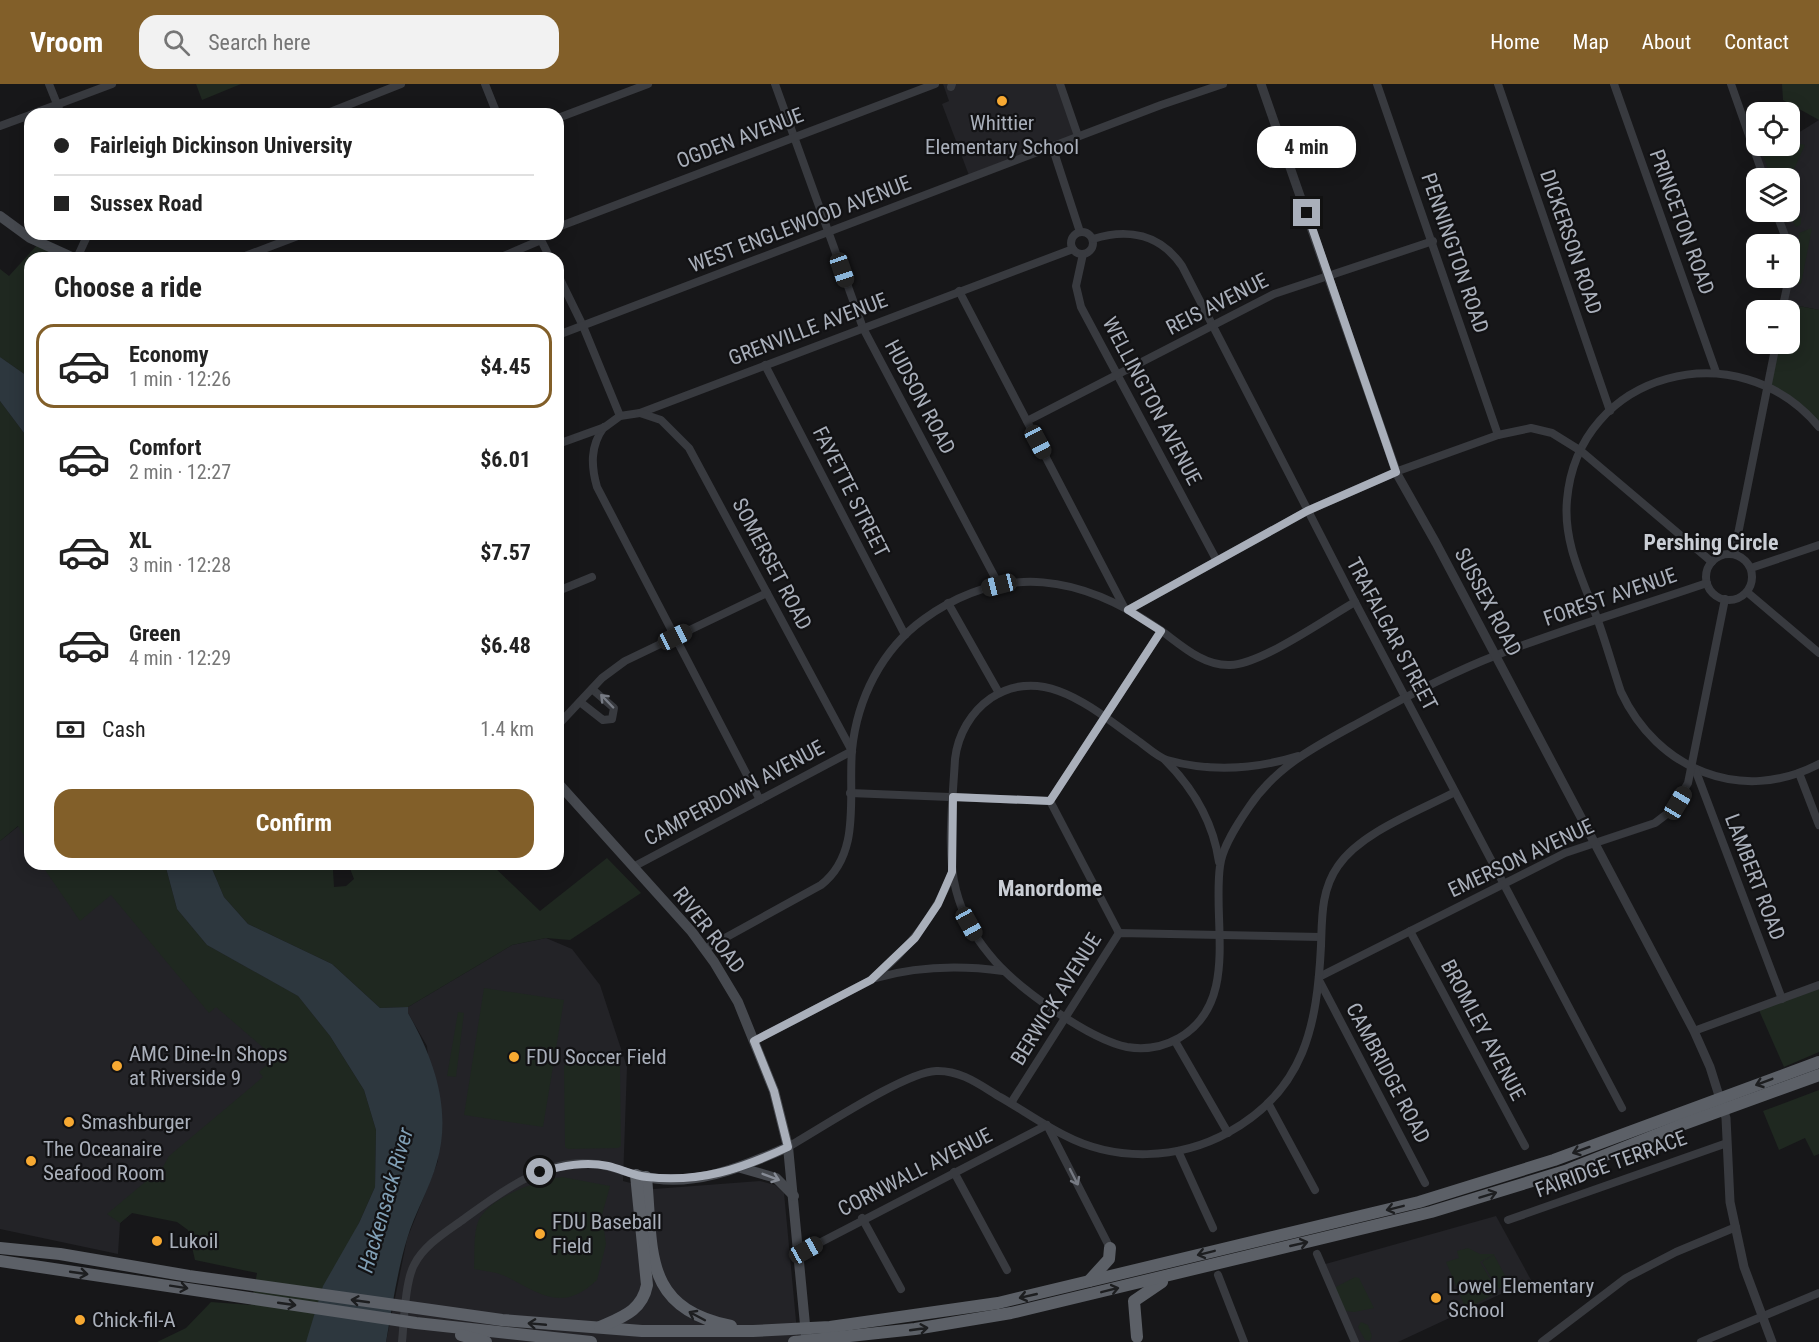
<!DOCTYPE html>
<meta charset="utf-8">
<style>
:root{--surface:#fff;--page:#f2f2f2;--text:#222;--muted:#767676;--line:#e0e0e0;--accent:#825f29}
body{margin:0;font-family:"Roboto Condensed",sans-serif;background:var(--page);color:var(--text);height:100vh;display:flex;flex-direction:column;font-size:22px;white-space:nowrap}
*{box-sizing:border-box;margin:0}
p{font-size:20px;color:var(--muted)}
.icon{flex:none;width:33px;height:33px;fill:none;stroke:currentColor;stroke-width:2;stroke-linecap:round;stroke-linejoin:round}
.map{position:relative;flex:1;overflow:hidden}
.drawer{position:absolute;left:24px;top:168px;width:540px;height:618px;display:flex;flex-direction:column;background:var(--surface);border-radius:18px;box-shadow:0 3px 15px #0003}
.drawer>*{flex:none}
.hud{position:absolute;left:24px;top:24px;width:540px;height:132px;border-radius:18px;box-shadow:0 3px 15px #0003;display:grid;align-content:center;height:132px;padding:0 30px;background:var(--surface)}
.fabs{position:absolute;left:1746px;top:18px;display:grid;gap:12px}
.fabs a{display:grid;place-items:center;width:54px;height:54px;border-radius:12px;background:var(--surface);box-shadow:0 3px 15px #0003;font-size:30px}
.end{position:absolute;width:27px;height:27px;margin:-14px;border:8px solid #a9afba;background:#111;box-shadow:0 0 0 3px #111}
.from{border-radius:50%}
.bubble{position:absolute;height:42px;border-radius:18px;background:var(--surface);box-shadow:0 3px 15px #0003;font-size:20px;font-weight:700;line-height:42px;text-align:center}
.car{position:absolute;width:18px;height:36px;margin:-18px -9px;border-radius:8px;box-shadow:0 0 4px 2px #0007;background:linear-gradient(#222 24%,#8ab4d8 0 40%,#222 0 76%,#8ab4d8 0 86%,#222 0)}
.hud b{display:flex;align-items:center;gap:21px;height:57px;font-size:22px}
.hud b+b{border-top:2px solid var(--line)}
.hud i{width:15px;height:15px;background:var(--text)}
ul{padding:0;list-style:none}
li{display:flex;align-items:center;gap:18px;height:84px;margin:0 12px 9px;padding:0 18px;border:3px solid transparent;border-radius:18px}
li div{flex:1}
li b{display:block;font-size:22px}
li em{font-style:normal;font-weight:700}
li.current{border-color:var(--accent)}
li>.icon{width:54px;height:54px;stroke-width:1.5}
h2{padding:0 30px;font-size:27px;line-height:72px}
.pay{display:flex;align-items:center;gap:15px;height:66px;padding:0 30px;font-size:22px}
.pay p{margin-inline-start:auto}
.button{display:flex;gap:12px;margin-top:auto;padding:12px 30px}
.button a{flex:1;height:69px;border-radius:18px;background:var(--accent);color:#fff;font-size:24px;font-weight:700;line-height:69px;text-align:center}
header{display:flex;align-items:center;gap:36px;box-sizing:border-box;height:84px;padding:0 30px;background:var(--accent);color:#fff}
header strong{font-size:28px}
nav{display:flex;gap:33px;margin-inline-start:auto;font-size:21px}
.search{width:420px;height:54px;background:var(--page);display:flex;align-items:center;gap:15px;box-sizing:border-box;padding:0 21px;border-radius:18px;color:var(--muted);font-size:22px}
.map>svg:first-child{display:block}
</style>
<header>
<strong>Vroom</strong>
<div class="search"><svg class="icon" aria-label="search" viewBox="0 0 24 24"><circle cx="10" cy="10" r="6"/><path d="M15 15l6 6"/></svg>Search here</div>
<nav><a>Home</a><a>Map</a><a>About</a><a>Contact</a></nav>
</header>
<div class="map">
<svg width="1819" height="1258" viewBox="0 0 1819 1258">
<rect width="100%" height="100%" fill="#171719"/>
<g fill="#232327">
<polygon points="943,0 1060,0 1078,52 970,94 942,20 949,17"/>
<polygon points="1819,36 1819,226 1784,219 1793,174 1776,128 1790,128 1790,94 1764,94 1757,75 1778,62 1790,62 1790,54"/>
<polygon points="30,733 30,780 64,780 177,825 207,861 298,912 271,1012 120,1139 118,1170 0,1145 0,757"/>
<polygon points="546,854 572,865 600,901 627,983 623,1097 654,1105 760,1097 775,1101 784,1109 798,1258 386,1258 407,1155 438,1077 427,962 408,929 408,923 512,861"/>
<polygon points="1496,1132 1531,1196 1398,1258 1355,1258 1322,1181"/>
</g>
<g fill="#1f2820">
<polygon points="196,0 241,0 202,16"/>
<polygon points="1782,0 1819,0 1819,36 1783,16"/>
<polygon points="1790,58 1805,61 1791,92 1771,93 1763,72 1782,62 1790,62"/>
<polygon points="1790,102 1796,103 1791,131 1801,133 1801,140 1796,143 1787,128 1790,128"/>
<polygon points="1812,144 1801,200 1793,199 1799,167 1799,149"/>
<polygon points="39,159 74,174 30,174 30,294 0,273 0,185 9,192"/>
<polygon points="1784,219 1819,226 1819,343 1767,302 1776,260 1790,260 1790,226 1782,226"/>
<polygon points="0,317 30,357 30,762 18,742 0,757"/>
<polygon points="607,774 641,809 570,856 546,854 512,861 408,923 380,924 332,880 248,840 224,813 210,780 342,780 333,786 334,803 346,802 354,795 349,782 345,780 491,780 540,827"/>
<polygon points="41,780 165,780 177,825 207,861 298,912 330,952 364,1006 376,1046 375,1103 306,1258 157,1258 186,1244 211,1218 251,1221 257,1189 195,1176 188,1146 177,1138 132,1129 120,1139 107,1130 163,1083 169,1072 263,993 259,988 269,979 266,966 216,923 209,929 111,811 80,837"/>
<polygon points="1819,901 1819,968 1784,983 1758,924"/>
<polygon points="484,904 564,916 543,1043 464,1031"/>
<polygon points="458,928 464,929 456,993 447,992"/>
<polygon points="617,978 620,981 621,1062 618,1064 568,1065 565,1063 564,982 567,979"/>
<polygon points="1819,1006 1819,1070 1814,1072 1805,1054 1779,1066 1763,1027"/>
<path d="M 562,1093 L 610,1102 L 602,1131 L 606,1160 L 597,1196 C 562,1229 541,1210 507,1193 C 497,1188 485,1187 474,1185 C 475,1170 473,1151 478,1138 C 486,1115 539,1095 562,1093 Z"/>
<polygon points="1468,1164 1480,1170 1495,1170 1480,1178 1498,1208 1466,1225 1446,1178 1459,1174 1457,1167"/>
<polygon points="1494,1171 1509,1199 1498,1205 1482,1178"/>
<polygon points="1355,1193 1359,1194 1374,1224 1354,1228 1345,1227 1335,1208 1336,1203"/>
<polygon points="1361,1238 1368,1241 1372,1252 1370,1257 1365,1256 1358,1243"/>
</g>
<g fill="#2d373e">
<polygon points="0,273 30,294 30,357 0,317"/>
<path d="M 165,780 L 210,780 L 224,813 L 248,840 L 332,880 L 380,924 L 408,923 L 408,929 C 434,975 452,1025 437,1078 C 430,1104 415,1128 407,1155 C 397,1188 392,1224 386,1258 L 306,1258 L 323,1202 L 359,1139 L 375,1103 L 376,1046 L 364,1006 L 330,952 L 298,912 L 207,861 L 177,825 Z"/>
</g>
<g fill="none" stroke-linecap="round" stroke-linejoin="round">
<g stroke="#383a3f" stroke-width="8">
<polyline points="49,0 61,30"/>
<polyline points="485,0 497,30"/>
<polyline points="775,0 863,244 999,501"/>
<polyline points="1060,0 1078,52"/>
<polyline points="1377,0 1498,351"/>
<polyline points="1498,0 1610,327"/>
<polyline points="1614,0 1716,288"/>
<polyline points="1731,0 1764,94"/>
<polyline points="951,3 952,0"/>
<polyline points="32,30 112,0"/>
<polyline points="325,30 401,0"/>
<polyline points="558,34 648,0"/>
<polyline points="0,42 30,31"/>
<polyline points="1052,62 1080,148"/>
<polyline points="1776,128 1788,160"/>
<polyline points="558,143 935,0"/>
<circle cx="1082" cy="159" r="11"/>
<polyline points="544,150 541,156 550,174"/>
<path d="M 1093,155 C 1128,144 1160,150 1182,182 L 1355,518 L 1622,1024"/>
<polyline points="1790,165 1793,174 1790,189"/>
<polyline points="1083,170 1076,202 1081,223 1217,477"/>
<polyline points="77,174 88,150"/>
<polyline points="240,174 303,150"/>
<polyline points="499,174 541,156"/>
<polyline points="558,191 583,242 620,332"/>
<polyline points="959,207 1124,523"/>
<polyline points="1782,226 1789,194"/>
<polyline points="558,251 1161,21 1223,0"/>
<polyline points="765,281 905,551"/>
<polyline points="1027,337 1274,210 1433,157"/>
<path d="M 604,343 C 590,362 591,382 597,403 L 760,716"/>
<path d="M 1819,343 C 1739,246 1578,287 1567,416 C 1563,459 1583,496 1597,534 C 1606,559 1613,584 1621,608 C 1657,685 1741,721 1819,680"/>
<polyline points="558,360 605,343 620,332 640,329 1073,165"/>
<polyline points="1734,470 1776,260"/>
<circle cx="1729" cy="493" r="23"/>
<polyline points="1751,484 1819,461"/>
<polyline points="558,507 592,493"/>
<polyline points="1747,508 1819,569"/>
<polyline points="948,519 999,609"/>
<polyline points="1128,526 1307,427 1398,387 1498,351 1531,344 1552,349 1581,367 1712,478"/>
<polyline points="580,618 603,636 612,635 614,624 592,605"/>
<polyline points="558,641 602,594 625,577 767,509"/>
<path d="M 1298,672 C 1256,685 1210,688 1167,676 C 1157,673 1146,662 1137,656 C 1094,626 1044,579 991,614 C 971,628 958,650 955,675 C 953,714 946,768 956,806 C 962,829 974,852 989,870 C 1013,901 1088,955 1127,963 C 1145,966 1163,963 1179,954 C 1240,919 1212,838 1220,782 C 1222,763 1238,739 1249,723 C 1277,681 1318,661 1362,637 C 1405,613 1450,589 1497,571 C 1566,544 1637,523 1707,499"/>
<path d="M 1165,676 C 1194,705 1213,737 1219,778"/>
<polyline points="1695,685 1782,915"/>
<polyline points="1799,689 1819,741"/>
<polyline points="850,709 1050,717 1161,547"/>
<polyline points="1050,717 1119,849"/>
<polyline points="633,783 852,667 689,364 661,336 640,329"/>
<polyline points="1410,847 1525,1062"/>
<path d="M 705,865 L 821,801 C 862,769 848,712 852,666 C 857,615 882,565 924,535 C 1005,477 1082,492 1159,545 C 1180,560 1202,582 1230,581 C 1262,580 1325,535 1355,518"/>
<polyline points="1319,893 1565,769 1655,739 1672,726 1688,699 1725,515"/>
<path d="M 876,894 C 918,882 959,881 1003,887"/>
<polyline points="1320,898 1425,1099"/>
<polyline points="1694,947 1819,901"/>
<path d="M 754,957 L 871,896 C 907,867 935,833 952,789"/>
<polyline points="1175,957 1228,1049"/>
<polyline points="1011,1019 1119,849 1321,853"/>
<polyline points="1268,1019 1315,1106"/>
<path d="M 788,1063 C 820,1045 905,988 936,987 C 961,986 980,1001 1000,1013 C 1021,1025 1042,1040 1064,1051 C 1115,1078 1179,1076 1229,1048 C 1305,1006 1317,941 1321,862 C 1322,834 1321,806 1338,782 C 1361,748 1419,727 1455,708"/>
<polyline points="1178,1067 1213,1144"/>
<polyline points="954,1088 1007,1186"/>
<polyline points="862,1134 901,1205"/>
<polyline points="1508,1136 1727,1059"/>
<polyline points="800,1169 1047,1041 1110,1164"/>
<polyline points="1317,1170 1355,1258"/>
<polyline points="1218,1191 1244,1258"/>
<path d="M 402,1258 C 404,1238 405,1198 414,1181 C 424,1161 446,1148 464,1135 C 501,1108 546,1073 596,1080 C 609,1082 622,1087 636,1091"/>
<polyline points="1542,1258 1626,1194 1676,1168 1736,1143"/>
<polyline points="1701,1258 1819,1209"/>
</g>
<polyline stroke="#383a3f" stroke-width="9" points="1261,0 1397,390 1436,459 1694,947 1710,983 1726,1034 1730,1118 1744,1183 1772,1258"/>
<g stroke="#46494f" stroke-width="10">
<polyline points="0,132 30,154 74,174"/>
<polyline points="558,699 692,848 714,878 738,918 774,1007 788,1063 806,1251"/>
<polyline points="741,1084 776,1094 794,1112"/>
<path d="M 639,1091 C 689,1106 743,1083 788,1063"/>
</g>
<g stroke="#5c6067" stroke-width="12">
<path d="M 646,1093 C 653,1167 642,1224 731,1242"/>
<polyline points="0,1164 60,1170 189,1192 502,1236 642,1247 753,1247 830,1243 998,1219 1419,1118 1554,1076 1819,978"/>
<polyline points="0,1177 416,1239 591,1258"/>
<polyline points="1089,1197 1109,1175 1110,1164"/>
<path d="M 600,1243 C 622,1233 642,1227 647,1201 L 636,1091"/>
<polyline points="461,1251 486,1258"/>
<polyline points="1137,1253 1134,1217 1162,1198"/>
<polyline points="794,1258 915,1245 1011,1229 1431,1128 1565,1087 1681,1041 1819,991"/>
</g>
</g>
<defs><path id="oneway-shaft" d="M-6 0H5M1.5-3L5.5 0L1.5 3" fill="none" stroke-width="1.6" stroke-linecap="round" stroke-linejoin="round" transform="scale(1.5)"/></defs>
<g stroke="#767a83">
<use href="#oneway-shaft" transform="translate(607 617) rotate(-134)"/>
<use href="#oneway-shaft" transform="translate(1074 1093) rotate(63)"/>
</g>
<g stroke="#1d1e20">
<use href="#oneway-shaft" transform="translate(1764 998) rotate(159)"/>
<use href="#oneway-shaft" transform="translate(1581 1066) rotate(160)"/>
<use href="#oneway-shaft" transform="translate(1488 1111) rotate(-17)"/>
<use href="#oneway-shaft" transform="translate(1395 1124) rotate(166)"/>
<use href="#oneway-shaft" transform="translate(1299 1160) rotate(-13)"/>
<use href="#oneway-shaft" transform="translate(1206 1169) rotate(166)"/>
<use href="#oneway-shaft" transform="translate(79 1189) rotate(8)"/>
<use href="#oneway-shaft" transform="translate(179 1203) rotate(9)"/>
<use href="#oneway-shaft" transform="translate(1110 1206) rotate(-14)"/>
<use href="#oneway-shaft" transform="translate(1028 1212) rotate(167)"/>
<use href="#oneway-shaft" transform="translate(360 1217) rotate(-172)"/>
<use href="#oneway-shaft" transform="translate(287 1220) rotate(8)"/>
<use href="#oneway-shaft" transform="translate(697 1232) rotate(-152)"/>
<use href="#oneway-shaft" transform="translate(537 1240) rotate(-175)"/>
<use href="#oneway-shaft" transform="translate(919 1245) rotate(-8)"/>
</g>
<use stroke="#868b95" href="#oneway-shaft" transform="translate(771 1093) rotate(21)"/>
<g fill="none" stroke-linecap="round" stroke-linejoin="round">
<path stroke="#a9afba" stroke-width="8" d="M 540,1088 C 562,1082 585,1077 608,1082 C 621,1085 634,1092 647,1093 C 700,1099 741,1085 788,1063 L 774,1007 L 754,957 L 871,896 L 915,854 L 938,820 L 952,788 L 953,713 L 1050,717 L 1161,547 L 1128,526 L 1307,427 L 1396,388 L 1307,129"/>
</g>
<g fill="#f7a932" stroke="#121214" stroke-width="2">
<circle cx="1002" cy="17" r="6"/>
<circle cx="514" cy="973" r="6"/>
<circle cx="117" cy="982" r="6"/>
<circle cx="69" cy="1038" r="6"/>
<circle cx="31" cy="1077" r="6"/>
<circle cx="540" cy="1150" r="6"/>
<circle cx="157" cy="1157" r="6"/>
<circle cx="1436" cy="1214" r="6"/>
<circle cx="80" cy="1236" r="6"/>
</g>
<g text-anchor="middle" stroke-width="4.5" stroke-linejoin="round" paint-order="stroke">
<g font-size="21" fill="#a9afba" stroke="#121214" text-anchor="start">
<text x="1002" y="46" text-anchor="middle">Whittier<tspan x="1002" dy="24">Elementary School</tspan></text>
<text x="129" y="977">AMC Dine-In Shops<tspan x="129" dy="24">at Riverside 9</tspan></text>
<text x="526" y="980">FDU Soccer Field</text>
<text x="81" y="1045">Smashburger</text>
<text x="43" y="1072">The Oceanaire<tspan x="43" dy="24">Seafood Room</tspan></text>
<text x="552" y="1145">FDU Baseball<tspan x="552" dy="24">Field</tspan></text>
<text x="169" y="1164">Lukoil</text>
<text x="1448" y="1209">Lowel Elementary<tspan x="1448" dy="24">School</tspan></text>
<text x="92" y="1243">Chick-fil-A</text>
</g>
<g font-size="21" fill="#a9afba" stroke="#121214">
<text transform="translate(740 54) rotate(-21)" y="7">OGDEN AVENUE</text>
<text transform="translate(1682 138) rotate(70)" y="7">PRINCETON ROAD</text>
<text transform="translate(800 140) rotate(-21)" y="7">WEST ENGLEWOOD AVENUE</text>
<text transform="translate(1571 158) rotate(71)" y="7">DICKERSON ROAD</text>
<text transform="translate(1455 169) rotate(71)" y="7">PENNINGTON ROAD</text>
<text transform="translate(1217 220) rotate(-27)" y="7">REIS AVENUE</text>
<text transform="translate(808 245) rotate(-21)" y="7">GRENVILLE AVENUE</text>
<text transform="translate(920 313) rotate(62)" y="7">HUDSON ROAD</text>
<text transform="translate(1152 317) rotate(62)" y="7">WELLINGTON AVENUE</text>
<text transform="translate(851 408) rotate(63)" y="7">FAYETTE STREET</text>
<text transform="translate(772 480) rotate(62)" y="7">SOMERSET ROAD</text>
<text transform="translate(1610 513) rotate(-19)" y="7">FOREST AVENUE</text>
<text transform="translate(1488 518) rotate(62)" y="7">SUSSEX ROAD</text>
<text transform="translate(1392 550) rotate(62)" y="7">TRAFALGAR STREET</text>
<text transform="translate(734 709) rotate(-28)" y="7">CAMPERDOWN AVENUE</text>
<text transform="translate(1521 774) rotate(-25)" y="7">EMERSON AVENUE</text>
<text transform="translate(1755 793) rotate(69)" y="7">LAMBERT ROAD</text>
<text transform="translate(709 846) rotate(52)" y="7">RIVER ROAD</text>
<text transform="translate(1056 915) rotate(-58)" y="7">BERWICK AVENUE</text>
<text transform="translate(1483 946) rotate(62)" y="7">BROMLEY AVENUE</text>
<text transform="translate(1388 989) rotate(62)" y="7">CAMBRIDGE ROAD</text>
<text transform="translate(1611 1080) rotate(-20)" y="7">FAIRIDGE TERRACE</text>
<text transform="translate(915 1088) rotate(-27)" y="7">CORNWALL AVENUE</text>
</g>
<g font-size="22" font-weight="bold" fill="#caced5" stroke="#121214">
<text x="1711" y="466">Pershing Circle</text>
<text x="1050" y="812">Manordome</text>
</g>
<g font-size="22" font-style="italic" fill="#809fb5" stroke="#121214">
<text transform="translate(385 1116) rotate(-74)" y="8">Hackensack River</text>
</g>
</g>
</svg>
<div class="fabs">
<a><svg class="icon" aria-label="locate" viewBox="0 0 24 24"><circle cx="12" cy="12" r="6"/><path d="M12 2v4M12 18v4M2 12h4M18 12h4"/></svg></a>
<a><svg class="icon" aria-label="layers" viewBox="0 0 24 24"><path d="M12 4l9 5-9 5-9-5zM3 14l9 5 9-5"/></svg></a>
<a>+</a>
<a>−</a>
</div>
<i class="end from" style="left:540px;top:1088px"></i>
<i class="end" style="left:1307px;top:129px"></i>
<div class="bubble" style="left:1257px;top:42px;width:99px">4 min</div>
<i class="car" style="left:842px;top:186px;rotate:161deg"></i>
<i class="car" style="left:1038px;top:358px;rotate:152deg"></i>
<i class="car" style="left:999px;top:501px;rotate:256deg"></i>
<i class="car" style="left:675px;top:553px;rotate:64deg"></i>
<i class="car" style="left:1678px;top:719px;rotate:31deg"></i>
<i class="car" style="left:969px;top:840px;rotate:151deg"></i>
<i class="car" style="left:806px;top:1166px;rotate:61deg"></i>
<div class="hud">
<b><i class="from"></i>Fairleigh Dickinson University</b>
<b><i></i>Sussex Road</b>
</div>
<section class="drawer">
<h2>Choose a ride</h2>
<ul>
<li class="current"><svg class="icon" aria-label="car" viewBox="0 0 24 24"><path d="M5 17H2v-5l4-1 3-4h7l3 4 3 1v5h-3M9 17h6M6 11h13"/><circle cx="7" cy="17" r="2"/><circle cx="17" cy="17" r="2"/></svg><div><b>Economy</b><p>1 min · 12:26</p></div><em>$4.45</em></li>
<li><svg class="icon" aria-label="car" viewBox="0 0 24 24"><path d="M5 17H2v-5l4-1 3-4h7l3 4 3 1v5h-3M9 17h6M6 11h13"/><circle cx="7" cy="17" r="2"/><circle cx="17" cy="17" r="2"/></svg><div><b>Comfort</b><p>2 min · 12:27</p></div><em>$6.01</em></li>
<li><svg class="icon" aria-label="car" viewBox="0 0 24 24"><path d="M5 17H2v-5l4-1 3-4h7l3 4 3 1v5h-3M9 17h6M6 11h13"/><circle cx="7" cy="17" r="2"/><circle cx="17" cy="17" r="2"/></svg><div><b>XL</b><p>3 min · 12:28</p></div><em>$7.57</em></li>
<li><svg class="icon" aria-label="car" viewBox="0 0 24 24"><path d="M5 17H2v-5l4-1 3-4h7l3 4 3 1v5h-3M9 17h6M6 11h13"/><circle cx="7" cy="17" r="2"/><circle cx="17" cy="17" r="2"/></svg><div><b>Green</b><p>4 min · 12:29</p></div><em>$6.48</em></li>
</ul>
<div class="pay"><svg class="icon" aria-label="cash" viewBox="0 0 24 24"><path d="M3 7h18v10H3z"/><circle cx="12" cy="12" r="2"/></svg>Cash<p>1.4 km</p></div>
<div class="button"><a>Confirm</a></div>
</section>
</div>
